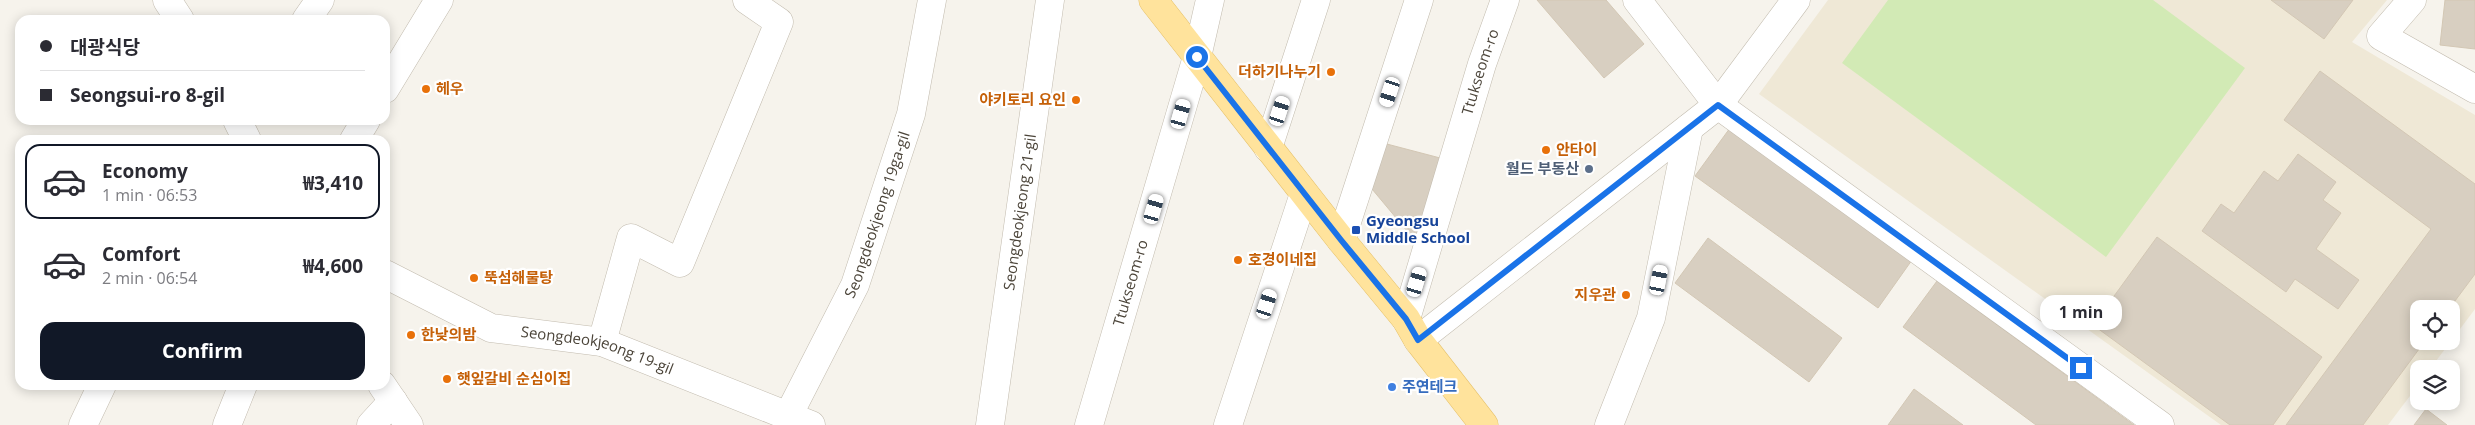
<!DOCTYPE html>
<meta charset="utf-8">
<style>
:root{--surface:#fff;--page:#f2f2f3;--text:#2b2b33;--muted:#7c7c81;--line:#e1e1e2;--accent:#111827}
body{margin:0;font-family:"Open Sans","Noto Sans KR",sans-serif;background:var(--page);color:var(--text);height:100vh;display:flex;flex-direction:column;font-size:19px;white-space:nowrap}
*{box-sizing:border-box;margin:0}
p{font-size:16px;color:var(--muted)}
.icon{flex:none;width:28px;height:28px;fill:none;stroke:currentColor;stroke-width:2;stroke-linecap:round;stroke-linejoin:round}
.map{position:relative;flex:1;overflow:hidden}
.panel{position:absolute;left:15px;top:135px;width:375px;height:255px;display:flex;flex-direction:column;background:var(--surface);border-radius:15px;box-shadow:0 2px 12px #0003}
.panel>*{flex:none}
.banner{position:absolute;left:15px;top:15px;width:375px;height:110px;border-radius:15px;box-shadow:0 2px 12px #0003;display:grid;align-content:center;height:110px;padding:0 25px;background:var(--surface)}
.fabs{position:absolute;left:2410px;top:300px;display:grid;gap:10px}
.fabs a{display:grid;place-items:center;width:50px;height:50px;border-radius:10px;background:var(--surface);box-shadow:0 2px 12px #0003;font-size:25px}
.end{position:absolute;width:22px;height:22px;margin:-11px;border:6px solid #1a73e8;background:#fff;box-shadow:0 0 0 2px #fff}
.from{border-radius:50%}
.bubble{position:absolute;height:35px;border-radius:15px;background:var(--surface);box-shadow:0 2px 12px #0003;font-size:16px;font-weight:700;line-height:35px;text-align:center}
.car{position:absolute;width:15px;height:30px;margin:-15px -8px;border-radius:6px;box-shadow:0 0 4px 1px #0007;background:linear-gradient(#fff 24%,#345 0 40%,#fff 0 76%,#345 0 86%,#fff 0)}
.banner b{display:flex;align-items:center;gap:18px;height:48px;font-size:19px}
.banner b+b{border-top:1px solid var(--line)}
.banner i{width:12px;height:12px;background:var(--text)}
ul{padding:9px 0 0;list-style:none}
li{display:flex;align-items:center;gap:15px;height:75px;margin:0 10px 8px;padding:0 15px;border:2px solid transparent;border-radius:15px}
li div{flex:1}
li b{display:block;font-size:19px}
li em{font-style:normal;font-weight:700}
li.active{border-color:var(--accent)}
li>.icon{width:45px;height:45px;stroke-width:1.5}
.action{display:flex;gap:10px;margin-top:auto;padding:10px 25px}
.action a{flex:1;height:58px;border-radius:15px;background:var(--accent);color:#fff;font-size:20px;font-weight:700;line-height:58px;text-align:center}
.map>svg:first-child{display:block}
</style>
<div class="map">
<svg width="2475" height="425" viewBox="0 0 2475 425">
<rect width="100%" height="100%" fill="#f6f3ec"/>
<polygon fill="#efe8d6" points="1828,0 2387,0 2352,42 2475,115 2475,309 2451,341 2451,309 2419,309 2419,341 2451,341 2430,369 2419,369 2419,384 2388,425 2221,425 1759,94"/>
<polygon fill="#d2eab5" points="1888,0 2153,0 2245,68 2106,257 1842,63"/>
<g fill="#d8cfc1" stroke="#d3c7b4">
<polygon points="1537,0 1606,0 1644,44 1604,78"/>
<polygon points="2271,0 2353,0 2324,39"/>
<polygon points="2445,0 2475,0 2475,49 2440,45"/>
<polygon points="2320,71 2475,184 2475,274 2449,309 2419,309 2419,341 2425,341 2363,425 2286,425 2431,229 2284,120"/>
<polygon points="1730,128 1912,260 1878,308 1695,176"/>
<polygon points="1383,143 1444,159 1417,243 1372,189"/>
<polygon points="2298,154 2336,182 2323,200 2341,213 2316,249 2359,280 2338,309 2295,279 2286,292 2202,231 2221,204 2234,213 2264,171 2278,181"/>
<polygon points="2157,237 2322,357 2273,425 2230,425 2093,325"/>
<polygon points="1708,238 1842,338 1809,382 1675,283"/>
<polygon points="1937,281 2134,425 2036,425 1903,327"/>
<polygon points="1914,389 1963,425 1888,425"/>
<polygon points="2426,409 2447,425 2414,425"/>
</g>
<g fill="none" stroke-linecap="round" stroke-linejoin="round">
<defs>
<g id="minor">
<polyline points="167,0 180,20"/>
<polyline points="1637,0 1718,105 2160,425"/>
<polyline points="2412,0 2381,36 2475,89"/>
<polyline points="306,20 320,0"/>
<polyline points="385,89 439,0"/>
<polyline points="237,120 247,140"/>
<polyline points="354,140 366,120"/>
<polyline points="1268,148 1316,0"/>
<polyline points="1341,240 1419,0"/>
<path id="s1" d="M 385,274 L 491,328 L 602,342 L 811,425"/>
<path id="s2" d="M 1406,319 L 1482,64 L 1505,0"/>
<polyline points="1418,340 1718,105 1796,0"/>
<polyline points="602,342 631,238 680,263 779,22 747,0"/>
<polyline points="382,385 409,425"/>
<path id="s3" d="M 788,416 L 855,285 L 911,114 L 932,0"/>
<polyline points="83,425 102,385"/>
<polyline points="227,425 243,385"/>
<polyline points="371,425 393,401"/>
<path id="s4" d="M 990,425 L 1050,0"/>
<path id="s5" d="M 1089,425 L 1197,57 L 1210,0"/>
<polyline points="1228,425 1304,194"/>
<polyline points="1609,425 1651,318 1689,128"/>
</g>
<polyline id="major" points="1153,0 1341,240 1406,319 1418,340 1484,425"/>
</defs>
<use href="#minor" stroke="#c2bbae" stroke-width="29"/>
<use href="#major" stroke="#e6c16a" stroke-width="29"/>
<use href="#minor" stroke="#fff" stroke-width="28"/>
<use href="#major" stroke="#ffe39c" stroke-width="28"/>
</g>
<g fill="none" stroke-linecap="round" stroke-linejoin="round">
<polyline stroke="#1a73e8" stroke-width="6" points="1197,57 1341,240 1406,319 1418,340 1718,105 2081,368"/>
</g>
<g fill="#e8710a" stroke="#fff" stroke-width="2">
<circle cx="1331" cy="72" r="5"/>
<circle cx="426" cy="89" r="5"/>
<circle cx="1076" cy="100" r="5"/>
<circle cx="1546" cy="150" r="5"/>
<circle cx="1238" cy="260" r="5"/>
<circle cx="474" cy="278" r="5"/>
<circle cx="1626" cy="295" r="5"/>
<circle cx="411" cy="335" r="5"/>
<circle cx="447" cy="379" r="5"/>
</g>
<circle fill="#5c6f8a" stroke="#fff" stroke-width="2" cx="1589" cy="169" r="5"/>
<rect fill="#1a4fb4" stroke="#fff" stroke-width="2" x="1351" y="225" width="10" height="10" rx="2.5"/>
<circle fill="#3f7fe0" stroke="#fff" stroke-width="2" cx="1392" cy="387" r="5"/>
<g text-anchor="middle" stroke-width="4.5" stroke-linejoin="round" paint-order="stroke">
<g font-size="15" font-weight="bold" fill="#c56008" stroke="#fff" text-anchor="start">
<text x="1321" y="77" text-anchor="end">더하기나누기</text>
<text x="436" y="94">헤우</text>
<text x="1066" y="105" text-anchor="end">야키토리 요인</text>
<text x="1556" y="155">안타이</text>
<text x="1248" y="265">호경이네집</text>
<text x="484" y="283">뚝섬해물탕</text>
<text x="1616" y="300" text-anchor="end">지우관</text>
<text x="421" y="340">한낮의밤</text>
<text x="457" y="384">햇잎갈비 순심이집</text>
</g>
<g font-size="15" fill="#4b4439" stroke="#fff">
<text dy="5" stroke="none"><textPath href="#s2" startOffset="258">Ttukseom-ro</textPath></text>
<text dy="5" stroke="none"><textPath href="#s4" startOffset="215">Seongdeokjeong 21-gil</textPath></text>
<text dy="5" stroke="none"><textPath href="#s3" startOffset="221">Seongdeokjeong 19ga-gil</textPath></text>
<text dy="5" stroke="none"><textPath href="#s5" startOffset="148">Ttukseom-ro</textPath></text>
<text dy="5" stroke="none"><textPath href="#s1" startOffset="228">Seongdeokjeong 19-gil</textPath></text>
</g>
<g font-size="15" font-weight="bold" fill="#4e5e75" stroke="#fff" text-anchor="end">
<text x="1579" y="174">월드 부동산</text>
</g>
<g font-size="15" font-weight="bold" fill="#164399" stroke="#fff" text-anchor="start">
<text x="1366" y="226">Gyeongsu<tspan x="1366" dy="17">Middle School</tspan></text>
</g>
<g font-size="15" font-weight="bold" fill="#366cbe" stroke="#fff" text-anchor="start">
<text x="1402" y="392">주연테크</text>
</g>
</g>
</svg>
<div class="fabs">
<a><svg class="icon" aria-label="locate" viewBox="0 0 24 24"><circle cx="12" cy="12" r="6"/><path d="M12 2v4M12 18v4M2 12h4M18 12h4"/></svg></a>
<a><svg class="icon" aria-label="layers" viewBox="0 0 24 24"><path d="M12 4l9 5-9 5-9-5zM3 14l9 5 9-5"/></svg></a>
</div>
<i class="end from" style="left:1197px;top:57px"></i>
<i class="end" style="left:2081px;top:368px"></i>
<div class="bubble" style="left:2040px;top:295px;width:82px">1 min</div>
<i class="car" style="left:1390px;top:92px;rotate:198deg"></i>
<i class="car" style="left:1280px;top:111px;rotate:18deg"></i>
<i class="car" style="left:1181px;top:114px;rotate:16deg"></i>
<i class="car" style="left:1154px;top:209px;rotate:16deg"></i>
<i class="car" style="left:1659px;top:280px;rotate:11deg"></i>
<i class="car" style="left:1417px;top:282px;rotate:17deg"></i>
<i class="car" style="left:1267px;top:304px;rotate:18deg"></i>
<div class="banner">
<b><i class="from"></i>대광식당</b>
<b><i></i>Seongsui-ro 8-gil</b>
</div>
<section class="panel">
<ul>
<li class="active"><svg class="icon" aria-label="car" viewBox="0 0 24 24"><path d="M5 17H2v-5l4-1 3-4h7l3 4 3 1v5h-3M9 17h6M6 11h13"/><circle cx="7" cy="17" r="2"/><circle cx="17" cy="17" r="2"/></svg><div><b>Economy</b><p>1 min · 06:53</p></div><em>₩3,410</em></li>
<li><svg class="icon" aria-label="car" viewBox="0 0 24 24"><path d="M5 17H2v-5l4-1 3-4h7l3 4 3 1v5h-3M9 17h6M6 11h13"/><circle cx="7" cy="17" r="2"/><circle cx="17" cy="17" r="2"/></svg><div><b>Comfort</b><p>2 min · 06:54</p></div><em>₩4,600</em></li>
</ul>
<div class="action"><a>Confirm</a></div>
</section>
</div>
